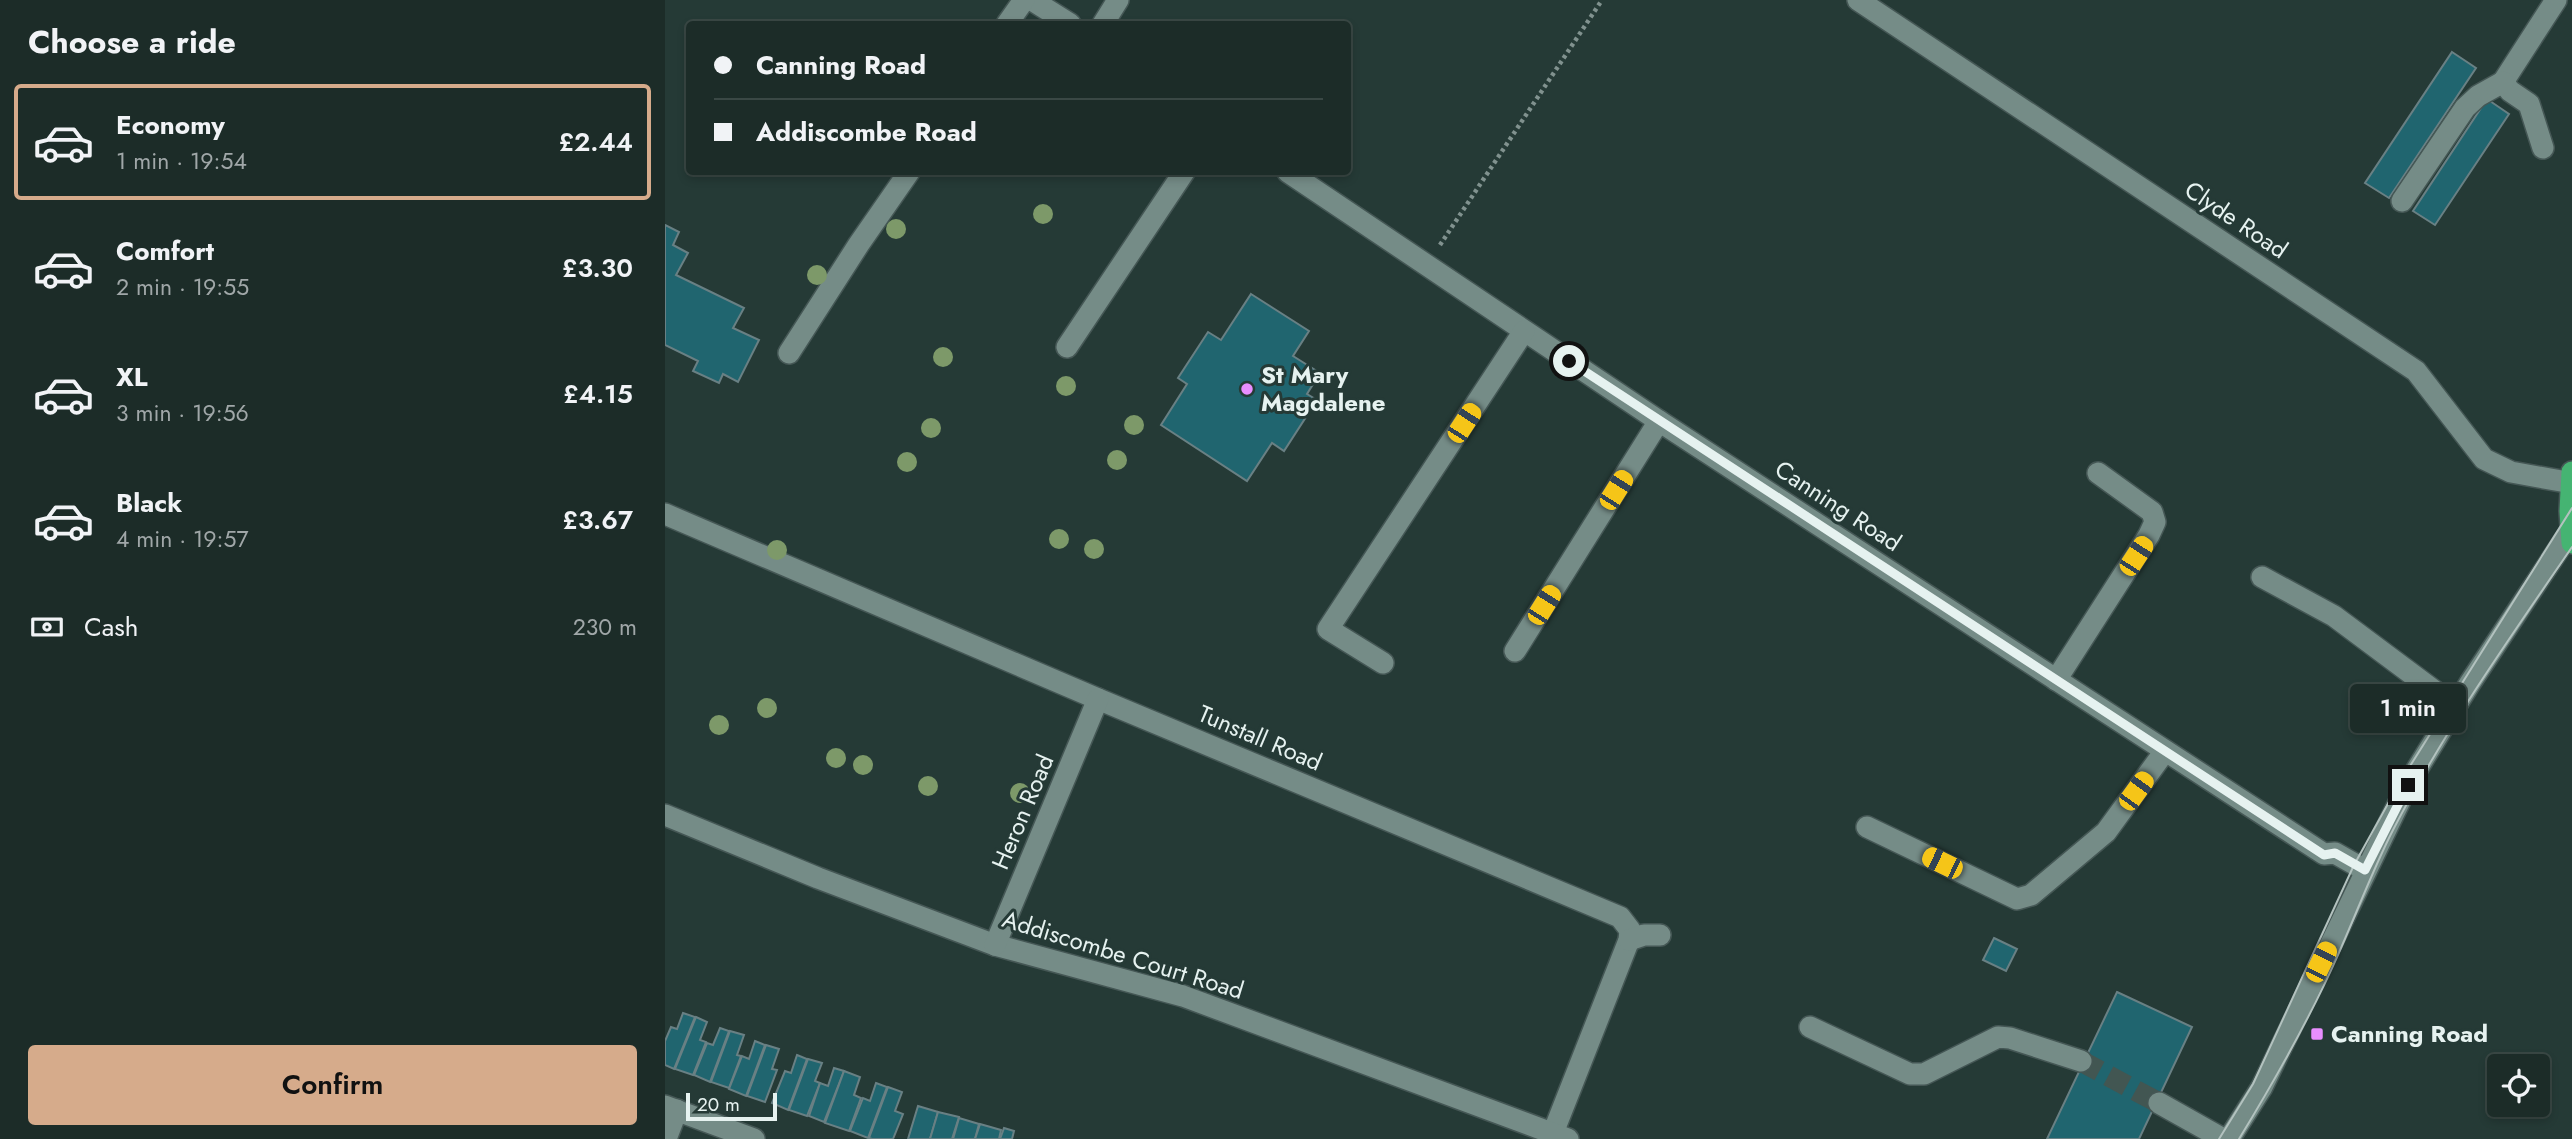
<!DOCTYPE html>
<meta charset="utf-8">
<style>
:root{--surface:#1c2c28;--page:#293834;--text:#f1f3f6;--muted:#a0a7a8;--line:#3a4845;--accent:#d6ab8b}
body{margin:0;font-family:Jost,sans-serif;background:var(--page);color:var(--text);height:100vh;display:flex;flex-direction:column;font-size:26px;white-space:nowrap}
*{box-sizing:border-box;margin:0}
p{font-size:23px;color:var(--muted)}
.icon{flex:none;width:38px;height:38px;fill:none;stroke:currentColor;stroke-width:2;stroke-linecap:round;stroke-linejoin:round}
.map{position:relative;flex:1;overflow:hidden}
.side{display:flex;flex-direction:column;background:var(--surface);width:665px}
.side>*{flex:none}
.banner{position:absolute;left:21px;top:21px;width:665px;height:154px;border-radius:7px;box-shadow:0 4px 10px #0003,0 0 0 2px var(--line);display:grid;align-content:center;height:154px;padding:0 28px;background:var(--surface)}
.buttons{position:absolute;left:1822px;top:1054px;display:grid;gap:14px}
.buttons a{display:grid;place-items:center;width:63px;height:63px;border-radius:7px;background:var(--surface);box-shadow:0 4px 10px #0003,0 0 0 2px var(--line);font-size:35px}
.scale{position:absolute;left:21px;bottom:18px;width:91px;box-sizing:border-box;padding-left:7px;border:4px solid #e6f2f0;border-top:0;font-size:19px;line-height:24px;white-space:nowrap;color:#e6f2f0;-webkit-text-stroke:5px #253a36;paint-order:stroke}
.end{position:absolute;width:32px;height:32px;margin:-16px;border:9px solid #e6f2f0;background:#111;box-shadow:0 0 0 4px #111}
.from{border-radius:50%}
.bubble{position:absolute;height:49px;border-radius:7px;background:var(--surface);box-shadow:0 4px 10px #0003,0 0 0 2px var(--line);font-size:23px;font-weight:600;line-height:49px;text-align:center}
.car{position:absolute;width:21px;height:42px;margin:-21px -10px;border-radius:9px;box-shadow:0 0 5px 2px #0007;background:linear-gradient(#f5c518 24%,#345 0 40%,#f5c518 0 76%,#345 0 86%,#f5c518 0)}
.banner b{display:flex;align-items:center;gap:24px;height:66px;font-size:26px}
.banner b+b{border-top:2px solid var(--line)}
.banner i{width:18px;height:18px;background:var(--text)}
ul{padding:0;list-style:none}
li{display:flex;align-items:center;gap:21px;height:116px;margin:0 14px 10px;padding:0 14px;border:4px solid transparent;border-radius:7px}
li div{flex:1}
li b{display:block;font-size:26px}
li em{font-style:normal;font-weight:600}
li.current{border-color:var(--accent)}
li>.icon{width:63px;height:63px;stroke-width:1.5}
h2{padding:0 28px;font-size:32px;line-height:84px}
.pay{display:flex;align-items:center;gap:18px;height:77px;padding:0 28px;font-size:26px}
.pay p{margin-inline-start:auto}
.button{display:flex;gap:14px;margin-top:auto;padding:14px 28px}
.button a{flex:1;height:80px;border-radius:7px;background:var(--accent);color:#111;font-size:28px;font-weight:600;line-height:80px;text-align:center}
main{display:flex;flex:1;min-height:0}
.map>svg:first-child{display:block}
</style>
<main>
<section class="side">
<h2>Choose a ride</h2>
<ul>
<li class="current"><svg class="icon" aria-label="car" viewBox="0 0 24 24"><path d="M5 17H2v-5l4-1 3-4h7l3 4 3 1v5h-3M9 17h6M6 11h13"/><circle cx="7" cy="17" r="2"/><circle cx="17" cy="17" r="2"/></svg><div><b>Economy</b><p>1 min · 19:54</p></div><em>£2.44</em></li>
<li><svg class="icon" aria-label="car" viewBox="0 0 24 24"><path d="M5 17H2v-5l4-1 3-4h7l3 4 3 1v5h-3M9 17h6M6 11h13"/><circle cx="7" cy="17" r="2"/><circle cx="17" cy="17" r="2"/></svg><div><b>Comfort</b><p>2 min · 19:55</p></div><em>£3.30</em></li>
<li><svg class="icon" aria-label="car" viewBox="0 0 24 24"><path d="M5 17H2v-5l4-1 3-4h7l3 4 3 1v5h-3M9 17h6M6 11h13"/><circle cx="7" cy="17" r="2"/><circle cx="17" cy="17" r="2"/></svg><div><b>XL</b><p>3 min · 19:56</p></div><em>£4.15</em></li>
<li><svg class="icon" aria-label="car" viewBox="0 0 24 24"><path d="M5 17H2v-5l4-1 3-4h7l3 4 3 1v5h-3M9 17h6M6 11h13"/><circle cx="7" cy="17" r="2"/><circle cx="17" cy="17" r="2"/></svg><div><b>Black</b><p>4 min · 19:57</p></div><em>£3.67</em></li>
</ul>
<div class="pay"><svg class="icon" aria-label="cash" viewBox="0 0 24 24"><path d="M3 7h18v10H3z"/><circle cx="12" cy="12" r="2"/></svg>Cash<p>230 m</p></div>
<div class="button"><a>Confirm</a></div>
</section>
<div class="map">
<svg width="1907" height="1139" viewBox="0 0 1907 1139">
<rect width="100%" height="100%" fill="#253a36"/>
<g fill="#20656f" stroke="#698084" stroke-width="2">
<polygon points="1787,52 1811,68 1724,198 1700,183"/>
<polygon points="1822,99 1844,114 1770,225 1748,211"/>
<polygon points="0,225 14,232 8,245 23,253 11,275 79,308 68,328 94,340 73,382 58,374 54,383 28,371 33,361 0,345"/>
<polygon points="586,294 644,331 628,356 655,373 642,394 652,400 619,451 607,443 582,481 496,425 522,384 513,378 543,332 556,340"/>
<polygon points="1329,938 1352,949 1341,971 1318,960"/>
<polygon points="1452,992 1527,1027 1474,1139 1382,1139"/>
<polygon points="18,1013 30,1017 9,1069 0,1065 0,1041 6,1027 12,1029"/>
<polygon points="31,1017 42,1022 35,1040 41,1042 28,1075 10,1069"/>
<polygon points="55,1028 64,1031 45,1082 29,1075 42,1043 48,1045"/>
<polygon points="65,1031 79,1035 72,1055 76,1056 64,1088 46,1082"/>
<polygon points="90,1041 100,1045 81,1096 64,1089 77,1056 84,1059"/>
<polygon points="101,1045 114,1049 107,1069 112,1070 100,1102 82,1096"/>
<polygon points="132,1055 142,1059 123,1110 107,1103 120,1071 126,1073"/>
<polygon points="143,1059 157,1063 150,1081 155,1083 142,1116 124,1110"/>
<polygon points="169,1068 179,1071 159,1122 144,1116 155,1083 163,1086"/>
<polygon points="179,1071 195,1077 189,1095 196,1098 184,1131 160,1123"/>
<polygon points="211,1083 222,1087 203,1138 185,1131 198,1098 205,1101"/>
<polygon points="223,1087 237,1092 230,1111 238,1114 228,1139 207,1139 204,1138"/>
<polygon points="253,1106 273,1112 265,1139 243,1139"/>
<polygon points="273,1112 294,1117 287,1139 265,1139"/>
<polygon points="294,1118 314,1124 310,1139 288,1139"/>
<polygon points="315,1124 336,1130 334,1139 310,1139"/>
<polygon points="339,1128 349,1131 347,1139 335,1139"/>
</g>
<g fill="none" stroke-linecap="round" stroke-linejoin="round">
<polyline stroke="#425652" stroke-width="21" stroke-dasharray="21 10" stroke-linecap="butt" points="1416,1061 1494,1103"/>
<defs>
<g id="minor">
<polyline points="367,0 405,24"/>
<polyline points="1193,0 1751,371 1819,459 1846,472 1907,483"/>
<polyline points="342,24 359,0"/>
<polyline points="438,24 453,0"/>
<polyline points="1878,148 1864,104 1845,91 1838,82 1891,0"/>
<polyline points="623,172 994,421 1659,854 1670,853 1700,870"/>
<polyline points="1737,201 1800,108 1813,96 1838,82"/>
<polyline points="402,347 519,172"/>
<polyline points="124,353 194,244 244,172"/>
<polyline points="0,514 433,699 955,917 965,930 964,940 888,1133"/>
<polyline points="1597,577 1669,616 1791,707"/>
<polyline points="850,651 994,421"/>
<polyline points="718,663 663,629 859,331"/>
<polyline points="1391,680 1484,535 1490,522 1487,512 1433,473"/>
<polyline points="0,815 153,878 330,945 518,996 903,1139"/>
<polyline points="1202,827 1352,899 1366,895 1441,832 1500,751"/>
<polyline points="964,940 979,935 995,935"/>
<polyline points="330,945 433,699"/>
<polyline points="1145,1027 1245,1074 1259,1074 1333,1037 1345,1038 1416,1061"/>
<polyline points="1494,1103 1558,1139"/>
<polyline points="0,1106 89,1139"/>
<polyline points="1,1139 12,1110"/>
<polyline points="1564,1139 1597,1087 1743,784 1805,683 1907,529"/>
</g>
<polyline id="highway" points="1907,472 1905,511 1907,543"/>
</defs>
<use href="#minor" stroke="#455755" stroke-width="24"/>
<use href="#highway" stroke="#455755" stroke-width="24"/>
<polyline stroke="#81928f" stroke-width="4.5" stroke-dasharray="3.5 3.5" stroke-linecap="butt" points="775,245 937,0"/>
<use href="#minor" stroke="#758c87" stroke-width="21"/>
<use href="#highway" stroke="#45b472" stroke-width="21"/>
<g stroke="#b3c2bf" stroke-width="2">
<polyline points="1554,1139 1588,1084 1689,865 1735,782 1907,508"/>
<path d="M 1574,1139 C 1610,1080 1644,1020 1672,957 C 1691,915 1707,871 1728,830 C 1779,731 1844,639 1907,547"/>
</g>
</g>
<g fill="#7d9969">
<circle cx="378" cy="214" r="10"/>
<circle cx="231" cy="229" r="10"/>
<circle cx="152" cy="275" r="10"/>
<circle cx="278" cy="357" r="10"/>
<circle cx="401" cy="386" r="10"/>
<circle cx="469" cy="425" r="10"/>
<circle cx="266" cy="428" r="10"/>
<circle cx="452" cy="460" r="10"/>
<circle cx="242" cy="462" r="10"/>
<circle cx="394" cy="539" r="10"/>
<circle cx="429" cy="549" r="10"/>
<circle cx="112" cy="550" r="10"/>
<circle cx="102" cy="708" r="10"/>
<circle cx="54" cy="725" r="10"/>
<circle cx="171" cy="758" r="10"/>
<circle cx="198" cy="765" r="10"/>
<circle cx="263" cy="786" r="10"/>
<circle cx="355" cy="793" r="10"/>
</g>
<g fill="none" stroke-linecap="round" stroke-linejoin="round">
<polyline stroke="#e6f2f0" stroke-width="9" points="904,361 1659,855 1670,853 1700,870 1743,785"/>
</g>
<g fill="#e88eff" stroke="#253a36" stroke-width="2.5">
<circle cx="582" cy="389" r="7"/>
<rect x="1645" y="1027" width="14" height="14" rx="3.5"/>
</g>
<g text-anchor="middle" stroke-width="6" stroke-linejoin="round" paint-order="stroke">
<g font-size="24" fill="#e6f2f0" stroke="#253a36">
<text transform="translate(1571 220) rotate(34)" y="8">Clyde Road</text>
<text transform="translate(1173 506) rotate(33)" y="8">Canning Road</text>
<text transform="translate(595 738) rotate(23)" y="8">Tunstall Road</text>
<text transform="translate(358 812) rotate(-67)" y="8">Heron Road</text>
<text transform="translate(458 955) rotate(17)" y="8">Addiscombe Court Road</text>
</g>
<g font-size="24" font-weight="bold" fill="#e6f2f0" stroke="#253a36" text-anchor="start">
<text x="596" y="383">St Mary<tspan x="596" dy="28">Magdalene</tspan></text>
<text x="1666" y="1042">Canning Road</text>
</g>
</g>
</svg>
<div class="buttons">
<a><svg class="icon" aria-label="locate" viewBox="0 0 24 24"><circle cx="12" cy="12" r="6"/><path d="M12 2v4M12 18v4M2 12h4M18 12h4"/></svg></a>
</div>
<div class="scale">20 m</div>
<i class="end from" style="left:904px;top:361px"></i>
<i class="end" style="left:1743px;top:785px"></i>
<div class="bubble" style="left:1685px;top:684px;width:116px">1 min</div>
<i class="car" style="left:799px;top:423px;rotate:33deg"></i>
<i class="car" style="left:951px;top:490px;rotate:32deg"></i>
<i class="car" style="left:1471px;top:556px;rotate:33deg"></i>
<i class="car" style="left:879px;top:605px;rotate:32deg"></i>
<i class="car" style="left:1471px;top:791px;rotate:36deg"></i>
<i class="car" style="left:1277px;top:863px;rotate:296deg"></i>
<i class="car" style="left:1656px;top:962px;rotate:26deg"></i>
<div class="banner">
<b><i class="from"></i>Canning Road</b>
<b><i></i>Addiscombe Road</b>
</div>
</div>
</main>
